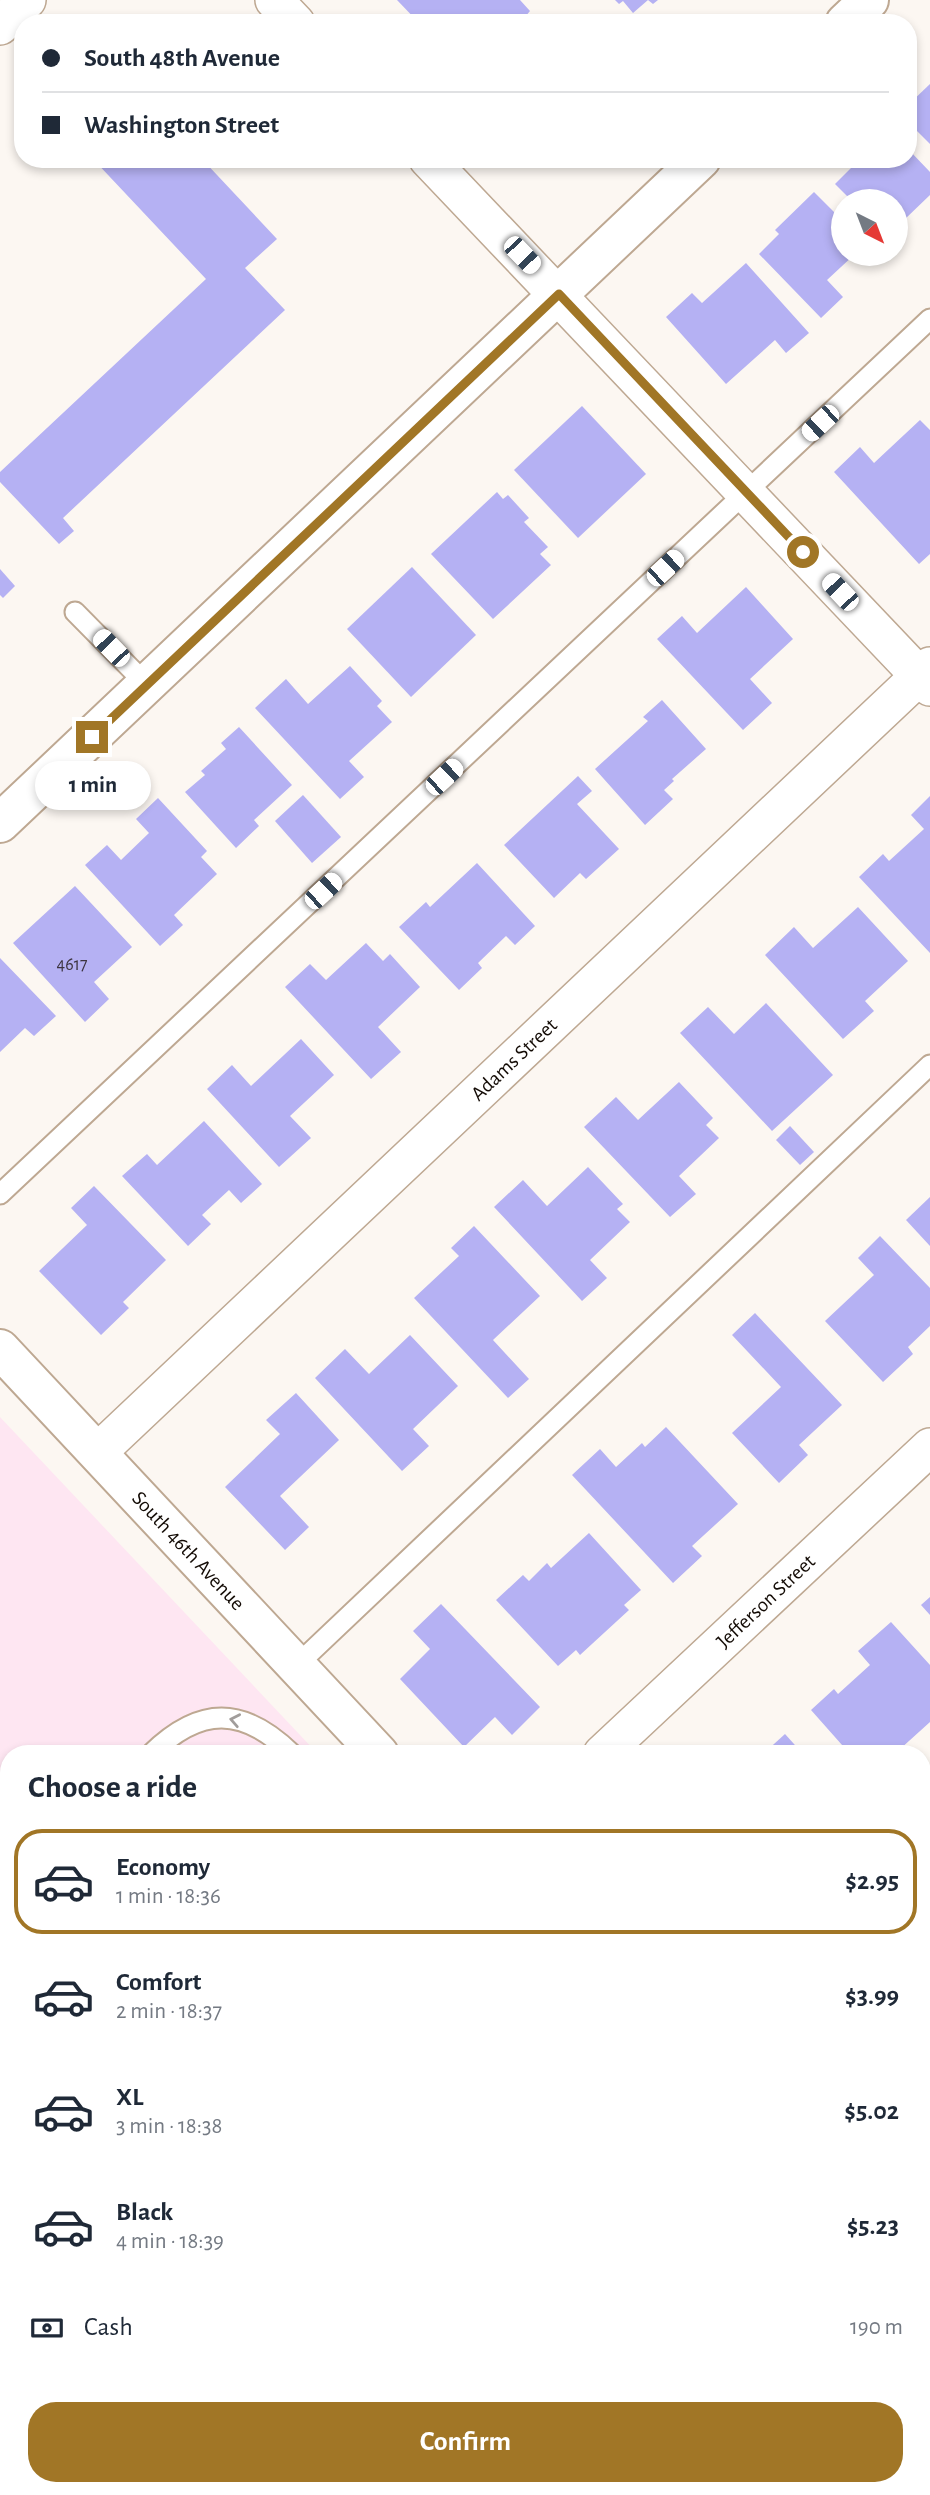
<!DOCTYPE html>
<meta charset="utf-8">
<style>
:root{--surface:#fff;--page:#f6f6f7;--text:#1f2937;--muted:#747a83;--line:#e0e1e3;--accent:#a17626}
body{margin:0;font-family:"Alegreya Sans",sans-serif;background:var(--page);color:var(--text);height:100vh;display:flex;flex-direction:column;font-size:26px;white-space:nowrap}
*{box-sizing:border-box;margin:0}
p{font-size:23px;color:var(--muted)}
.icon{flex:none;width:38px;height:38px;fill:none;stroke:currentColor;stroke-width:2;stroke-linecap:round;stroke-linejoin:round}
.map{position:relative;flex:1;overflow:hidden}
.details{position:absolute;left:0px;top:1745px;width:931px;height:751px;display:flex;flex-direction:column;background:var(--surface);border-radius:28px 28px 0 0;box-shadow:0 4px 10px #0003}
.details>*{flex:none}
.banner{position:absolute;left:14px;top:14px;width:903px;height:154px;border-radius:28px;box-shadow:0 4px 10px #0003;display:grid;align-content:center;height:154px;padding:0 28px;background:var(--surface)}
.needle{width:46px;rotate:138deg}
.controls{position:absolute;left:831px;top:189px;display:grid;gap:14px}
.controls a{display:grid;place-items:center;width:77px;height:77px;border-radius:50%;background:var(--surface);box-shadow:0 4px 10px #0003;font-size:35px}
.end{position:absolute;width:32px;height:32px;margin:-16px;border:9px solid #a17626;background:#fff;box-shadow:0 0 0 4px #fff}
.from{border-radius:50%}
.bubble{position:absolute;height:49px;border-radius:24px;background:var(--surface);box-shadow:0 4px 10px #0003;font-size:23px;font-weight:700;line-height:49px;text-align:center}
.car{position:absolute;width:21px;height:42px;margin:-21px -10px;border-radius:9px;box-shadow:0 0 5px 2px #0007;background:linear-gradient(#fff 24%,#345 0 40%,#fff 0 76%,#345 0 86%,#fff 0)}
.banner b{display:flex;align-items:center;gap:24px;height:66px;font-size:26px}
.banner b+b{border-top:2px solid var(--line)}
.banner i{width:18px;height:18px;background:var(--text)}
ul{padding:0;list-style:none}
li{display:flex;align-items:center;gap:21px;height:105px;margin:0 14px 10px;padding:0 14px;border:4px solid transparent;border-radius:28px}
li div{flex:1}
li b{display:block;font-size:26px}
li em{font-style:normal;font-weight:700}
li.selected{border-color:var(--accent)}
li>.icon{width:63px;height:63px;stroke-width:1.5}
h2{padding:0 28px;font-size:32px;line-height:84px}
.pay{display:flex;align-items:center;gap:18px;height:77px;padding:0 28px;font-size:26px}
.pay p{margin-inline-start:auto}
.primary-button{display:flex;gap:14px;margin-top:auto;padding:14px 28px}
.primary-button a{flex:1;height:80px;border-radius:28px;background:var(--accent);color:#fff;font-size:28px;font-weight:700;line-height:80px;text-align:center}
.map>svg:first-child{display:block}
</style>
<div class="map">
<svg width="930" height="2495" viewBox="0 0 930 2495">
<rect width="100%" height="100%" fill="#fcf7f2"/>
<polygon fill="#fee6f2" points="0,1417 317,1753 9,1754 9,2257 0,2265"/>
<g fill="#b5b1f3">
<polygon points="397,0 520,0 530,11 525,17 531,23 419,23"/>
<polygon points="615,0 658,0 653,4 648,0 633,13 623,1 619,4"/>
<polygon points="930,84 930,144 908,122 908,105"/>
<polygon points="908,149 930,172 930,195 905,219 896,209 896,201 852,201 835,184 860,159 908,159"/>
<polygon points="93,159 202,159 277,239 245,268 285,310 63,518 74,531 59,544 0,482 0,472 206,279"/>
<polygon points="814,192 844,222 844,254 855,254 827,280 843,297 821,318 759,254 779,234 775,230"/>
<polygon points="746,263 809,333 786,353 775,340 726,384 666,317 692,293 702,303"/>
<polygon points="582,406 646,474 578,538 514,470"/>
<polygon points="920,420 930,430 930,554 919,564 834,472 860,447 874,463"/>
<polygon points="497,492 503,499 508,495 529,518 524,522 548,547 540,554 551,565 493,619 431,554"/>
<polygon points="412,567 476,635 411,697 347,629"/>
<polygon points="0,569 15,586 3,598 0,595"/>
<polygon points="746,587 793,639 750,679 772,703 743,730 657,639 682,616 697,633"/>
<polygon points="350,666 382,701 377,706 392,722 349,761 364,777 340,799 255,708 286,679 308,704"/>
<polygon points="662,700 706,749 672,779 674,781 664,790 673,799 645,825 595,769 648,721 643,717"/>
<polygon points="239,727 292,785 254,820 259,826 236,848 185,792 205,775 201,771 226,749 221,743"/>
<polygon points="578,776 592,791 577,804 619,849 586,879 580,873 554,898 504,845"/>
<polygon points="303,795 341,837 312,863 275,821"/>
<polygon points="930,796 930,953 859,877 883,854 889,861 924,829 911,815"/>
<polygon points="158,798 207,851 201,857 217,874 174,915 183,925 160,946 85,865 107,845 121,860 149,833 136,819"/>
<polygon points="477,863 535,926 515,945 506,936 478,963 482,968 459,990 399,927 426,902 430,907"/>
<polygon points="75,886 132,947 94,982 109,999 85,1022 13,943"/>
<polygon points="858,907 908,961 865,1001 874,1011 843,1039 765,955 794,927 813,948"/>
<polygon points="366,943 383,961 390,954 420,987 378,1027 401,1052 371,1079 285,987 310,964 326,980"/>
<polygon points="0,958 56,1016 34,1036 25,1028 0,1052"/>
<polygon points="766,1003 833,1075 772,1131 680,1033 708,1007 734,1034"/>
<polygon points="301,1039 334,1075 290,1116 311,1138 279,1167 207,1089 232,1065 251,1086"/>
<polygon points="679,1082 713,1118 706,1125 719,1138 679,1176 696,1194 670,1217 584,1127 616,1097 638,1120"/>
<polygon points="204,1121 262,1184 241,1203 229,1190 202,1215 211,1224 188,1246 122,1176 147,1154 157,1165"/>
<polygon points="790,1126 814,1152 800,1165 776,1140"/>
<polygon points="588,1167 623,1204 617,1209 630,1222 590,1260 607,1278 582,1301 494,1207 523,1180 547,1206"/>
<polygon points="94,1186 166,1260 123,1302 129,1308 101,1335 39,1271 87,1225 71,1208"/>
<polygon points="930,1197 930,1246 906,1220"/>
<polygon points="474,1226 540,1296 493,1340 529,1379 508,1398 414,1298 459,1256 451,1248"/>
<polygon points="880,1236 930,1288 930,1326 908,1347 913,1354 883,1382 825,1321 874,1275 858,1258"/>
<polygon points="755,1313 842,1405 799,1445 808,1455 779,1483 732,1433 781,1387 732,1335"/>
<polygon points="410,1335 458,1386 413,1429 429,1446 402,1471 315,1378 345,1349 369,1374"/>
<polygon points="296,1393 339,1440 280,1496 309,1527 285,1550 225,1487 280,1434 266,1420"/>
<polygon points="666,1427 738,1504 692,1546 702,1556 673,1583 572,1475 600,1449 616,1467 642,1443 645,1447"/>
<polygon points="589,1533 641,1590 624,1605 629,1610 580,1655 576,1650 558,1666 496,1600 523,1575 529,1581 547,1563 551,1568"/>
<polygon points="930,1597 930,1615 921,1605"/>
<polygon points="441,1604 540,1707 512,1735 495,1717 464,1747 400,1679 430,1649 413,1631"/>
<polygon points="891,1622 930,1665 930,1722 899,1750 902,1754 850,1754 811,1710 834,1689 838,1694 870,1665 858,1651"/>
<polygon points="785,1734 803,1754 763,1754"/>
<polygon points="922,1776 930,1785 922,1793"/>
<polygon points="922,1994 930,2003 930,2106 922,2098"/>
<polygon points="922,2429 930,2437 930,2495 849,2495 841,2487 922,2487"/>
<polygon points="9,2447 9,2487 47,2487 55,2495 0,2495 0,2455"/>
<polygon points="74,2487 111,2487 102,2495 82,2495"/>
<polygon points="378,2487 440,2487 447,2495 369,2495"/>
<polygon points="487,2487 545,2487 536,2495 495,2495"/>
</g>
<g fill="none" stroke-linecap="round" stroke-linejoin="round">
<defs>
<g id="lane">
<polyline points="75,612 147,685"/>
<polyline points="0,1194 930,319"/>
<polyline points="297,1665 930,1065"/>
<path d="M 151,1754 C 200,1706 243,1706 292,1754"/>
<polyline points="922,1857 930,1850"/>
<polyline points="0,1891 9,1888"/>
<polyline points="0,2089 9,2087"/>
<polyline points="241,2495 250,2487"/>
</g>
<g id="street">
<polyline points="274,0 296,23"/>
<polyline points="0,26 27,0"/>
<polyline points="428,159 930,687"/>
<path id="s1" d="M 98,1452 L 930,666"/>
<path id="s2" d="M 602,1754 L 930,1447"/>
<polyline points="922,2251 930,2244"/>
<polyline points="0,2317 9,2309"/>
<polyline points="664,2495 672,2487"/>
</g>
<g id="secondary">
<polyline points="845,23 869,0"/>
<polyline points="0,823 701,159"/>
<path id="s3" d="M 0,1349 L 379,1754"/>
<polyline points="922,2336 930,2345"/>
</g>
</defs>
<use href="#lane" stroke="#bea892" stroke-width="23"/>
<use href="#street" stroke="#bea892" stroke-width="40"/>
<use href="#secondary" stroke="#bea892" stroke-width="42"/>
<use href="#lane" stroke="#fff" stroke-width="19"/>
<use href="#street" stroke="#fff" stroke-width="37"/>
<use href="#secondary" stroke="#fff" stroke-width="38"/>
</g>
<defs><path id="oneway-chevron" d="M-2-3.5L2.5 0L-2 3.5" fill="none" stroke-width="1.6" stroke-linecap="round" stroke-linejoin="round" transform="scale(1.75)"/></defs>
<use stroke="#a19d9b" href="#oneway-chevron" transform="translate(235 1720) rotate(-169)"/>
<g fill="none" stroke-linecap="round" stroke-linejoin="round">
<polyline stroke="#a17626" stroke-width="9" points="92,737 559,294 803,552"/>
</g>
<g text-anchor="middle" stroke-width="5" stroke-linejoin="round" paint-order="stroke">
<g font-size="18" fill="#3c3440">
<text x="72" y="970">4617</text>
</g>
<g font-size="21" fill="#130b05" stroke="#fcf7f2">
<text dy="7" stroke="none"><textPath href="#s1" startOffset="572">Adams Street</textPath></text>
<text dy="7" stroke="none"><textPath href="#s3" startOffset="276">South 46th Avenue</textPath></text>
<text dy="7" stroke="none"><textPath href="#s2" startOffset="224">Jefferson Street</textPath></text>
</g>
</g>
</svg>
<div class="controls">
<a><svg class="needle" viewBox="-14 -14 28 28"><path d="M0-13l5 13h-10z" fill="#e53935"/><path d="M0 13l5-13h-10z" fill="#747a83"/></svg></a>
</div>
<i class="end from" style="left:803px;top:552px"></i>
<i class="end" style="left:92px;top:737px"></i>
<div class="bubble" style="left:35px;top:761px;width:116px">1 min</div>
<i class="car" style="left:522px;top:255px;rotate:136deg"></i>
<i class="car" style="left:820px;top:423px;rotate:227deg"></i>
<i class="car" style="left:665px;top:568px;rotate:47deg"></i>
<i class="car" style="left:840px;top:592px;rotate:317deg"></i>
<i class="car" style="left:111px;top:648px;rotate:316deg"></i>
<i class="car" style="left:444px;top:777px;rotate:47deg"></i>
<i class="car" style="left:323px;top:891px;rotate:47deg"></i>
<div class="banner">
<b><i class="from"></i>South 48th Avenue</b>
<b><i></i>Washington Street</b>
</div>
<section class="details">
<h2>Choose a ride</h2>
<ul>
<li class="selected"><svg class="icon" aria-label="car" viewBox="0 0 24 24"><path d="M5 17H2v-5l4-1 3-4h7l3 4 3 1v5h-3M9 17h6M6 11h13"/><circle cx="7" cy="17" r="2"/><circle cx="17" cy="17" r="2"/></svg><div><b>Economy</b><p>1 min · 18:36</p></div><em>$2.95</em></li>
<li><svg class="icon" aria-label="car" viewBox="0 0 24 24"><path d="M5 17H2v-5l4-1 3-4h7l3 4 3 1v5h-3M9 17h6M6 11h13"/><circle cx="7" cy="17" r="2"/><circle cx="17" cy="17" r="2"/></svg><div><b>Comfort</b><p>2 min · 18:37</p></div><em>$3.99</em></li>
<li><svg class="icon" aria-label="car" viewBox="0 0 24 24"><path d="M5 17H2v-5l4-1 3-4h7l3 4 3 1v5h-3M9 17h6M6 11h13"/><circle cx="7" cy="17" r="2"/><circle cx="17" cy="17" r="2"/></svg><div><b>XL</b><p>3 min · 18:38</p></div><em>$5.02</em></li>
<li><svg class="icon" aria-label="car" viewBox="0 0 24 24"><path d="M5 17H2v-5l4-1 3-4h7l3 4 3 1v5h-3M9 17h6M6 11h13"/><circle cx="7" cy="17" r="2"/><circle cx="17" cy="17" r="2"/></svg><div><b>Black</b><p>4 min · 18:39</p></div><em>$5.23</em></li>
</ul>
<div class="pay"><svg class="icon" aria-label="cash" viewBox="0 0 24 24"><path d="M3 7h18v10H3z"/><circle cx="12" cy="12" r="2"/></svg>Cash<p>190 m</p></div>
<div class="primary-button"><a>Confirm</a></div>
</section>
</div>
